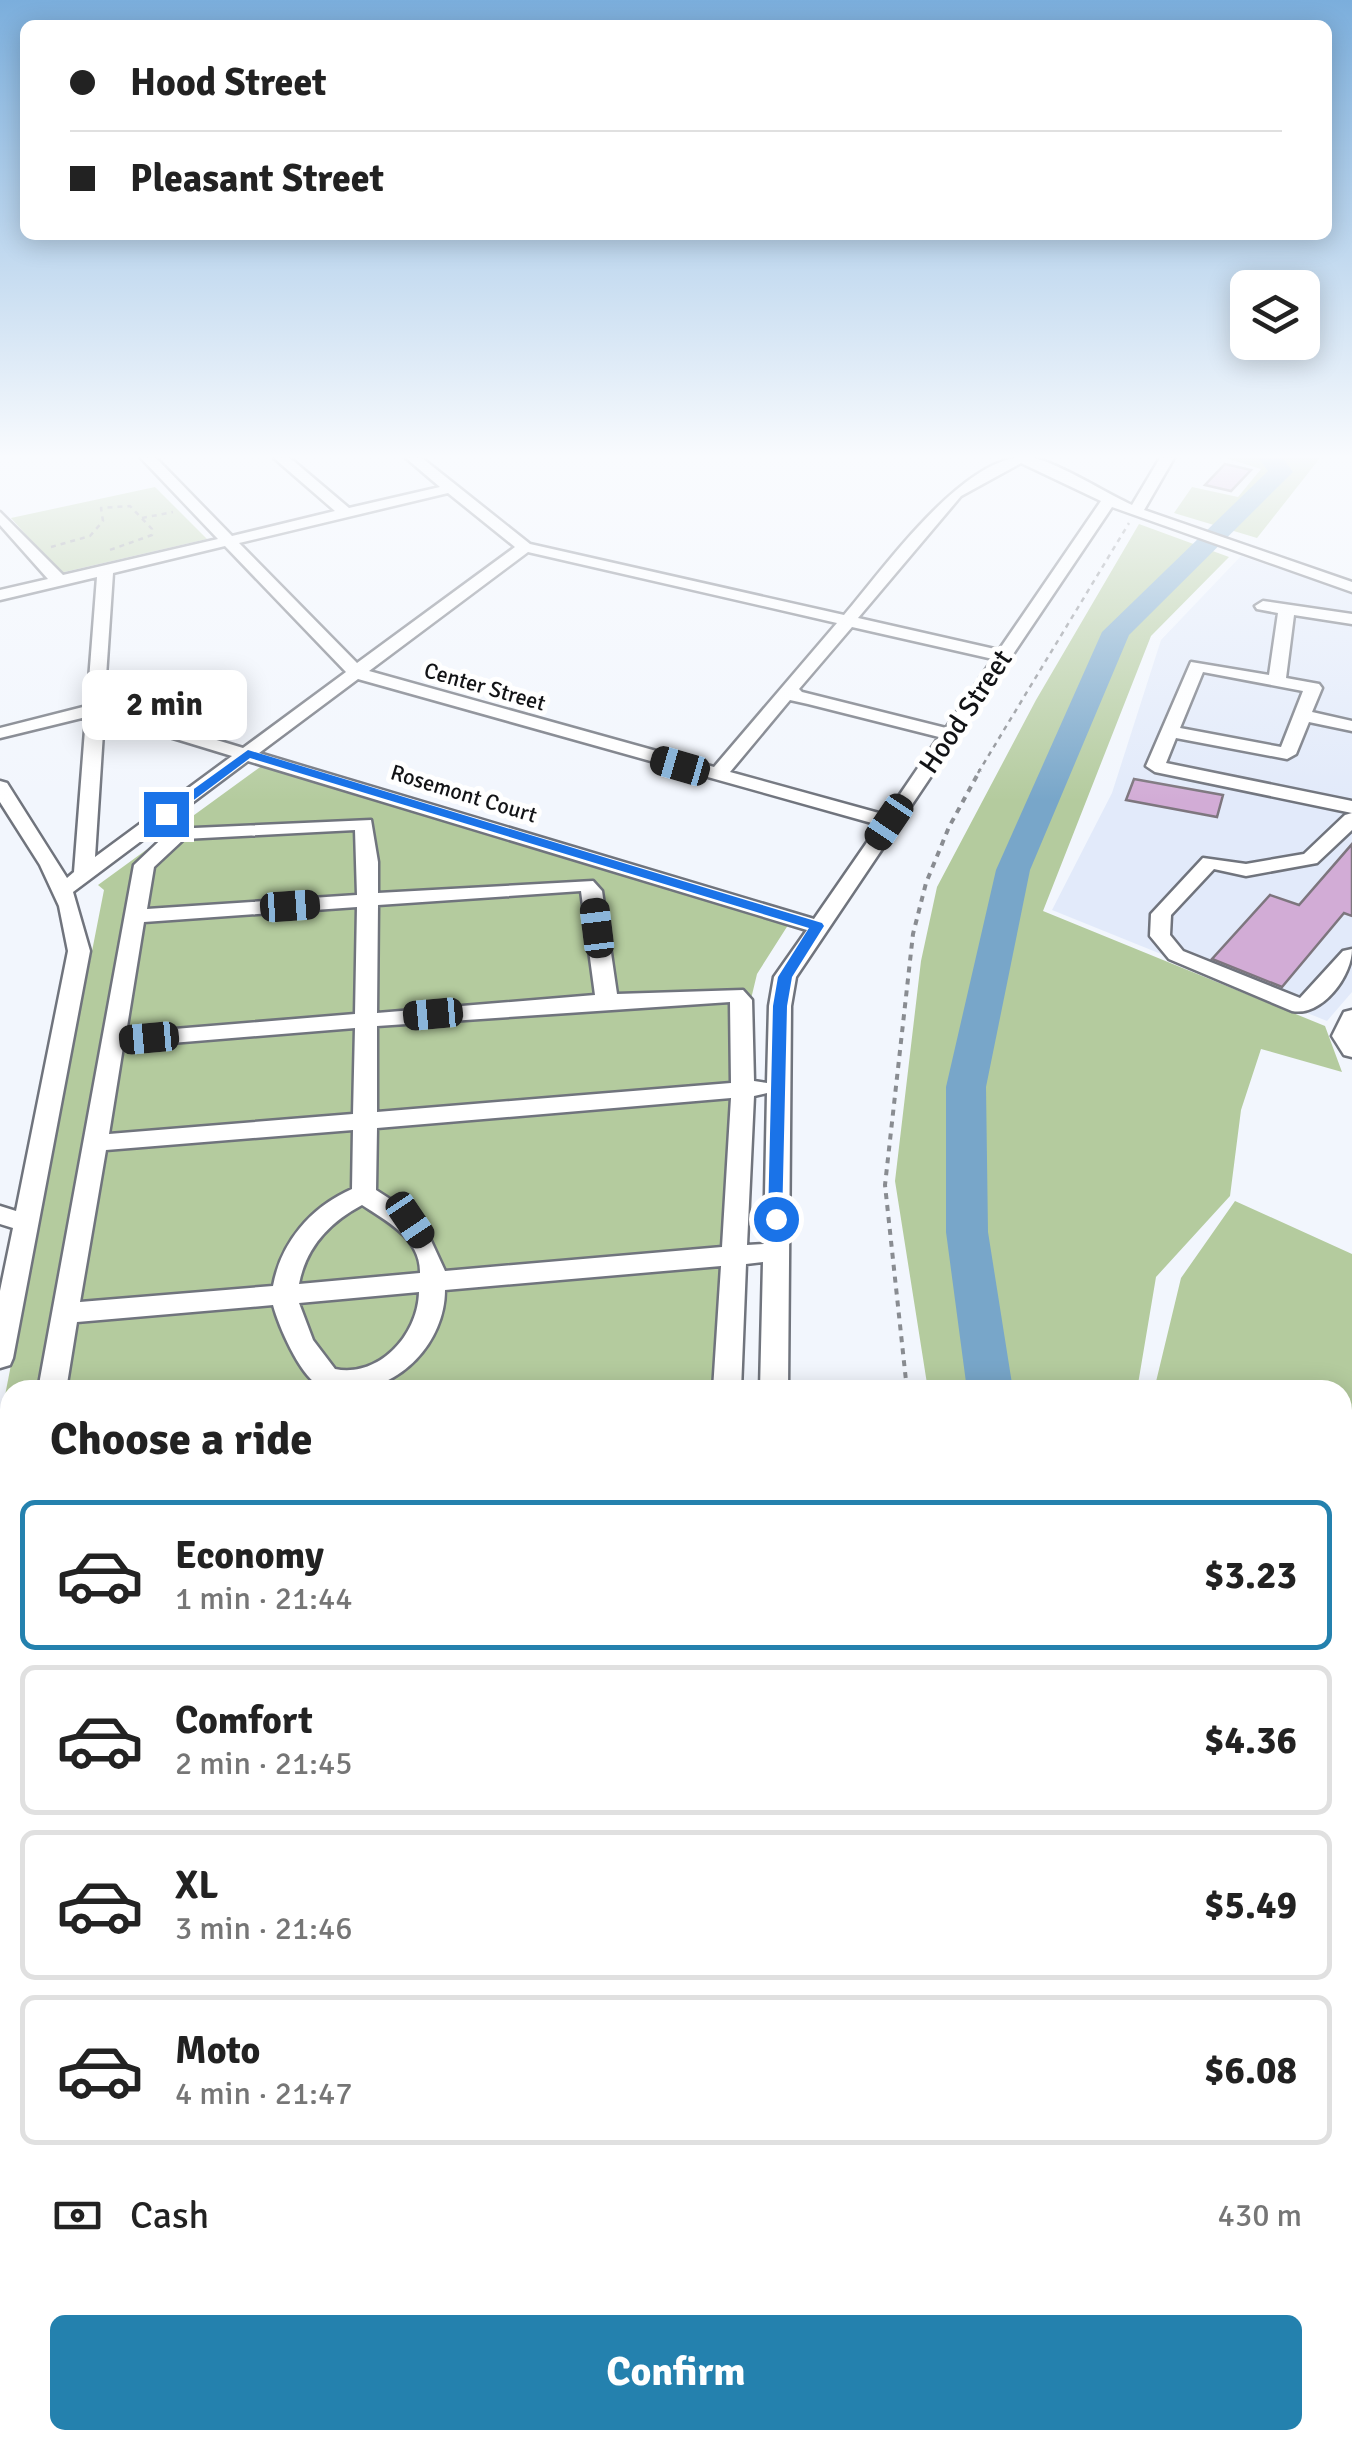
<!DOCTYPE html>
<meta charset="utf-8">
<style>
:root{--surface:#fff;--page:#f2f2f2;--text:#222;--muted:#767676;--line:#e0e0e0;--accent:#2481ae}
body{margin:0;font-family:Signika,sans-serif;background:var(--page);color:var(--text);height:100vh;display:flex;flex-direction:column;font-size:38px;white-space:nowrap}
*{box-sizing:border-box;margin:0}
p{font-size:32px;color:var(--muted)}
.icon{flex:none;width:55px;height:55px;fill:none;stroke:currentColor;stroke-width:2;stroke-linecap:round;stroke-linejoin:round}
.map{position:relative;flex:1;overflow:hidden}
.drawer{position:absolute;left:0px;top:1380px;width:1352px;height:1070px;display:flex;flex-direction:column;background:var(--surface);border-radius:30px 30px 0 0;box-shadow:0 5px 25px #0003}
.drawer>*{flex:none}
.hud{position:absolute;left:20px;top:20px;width:1312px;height:220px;border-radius:15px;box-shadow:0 5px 25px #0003;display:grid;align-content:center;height:220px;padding:0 50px;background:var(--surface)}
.tools{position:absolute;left:1230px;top:270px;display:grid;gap:20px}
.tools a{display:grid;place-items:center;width:90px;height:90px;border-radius:15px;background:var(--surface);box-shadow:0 5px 25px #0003;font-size:50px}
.end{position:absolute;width:45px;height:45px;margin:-22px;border:12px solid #1a73e8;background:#fff;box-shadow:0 0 0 5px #fff}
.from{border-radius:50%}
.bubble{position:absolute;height:70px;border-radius:15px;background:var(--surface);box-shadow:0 5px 25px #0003;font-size:32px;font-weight:700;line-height:70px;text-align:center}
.car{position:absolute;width:30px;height:60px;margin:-30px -15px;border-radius:12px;box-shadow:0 0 8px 2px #0007;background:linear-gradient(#222 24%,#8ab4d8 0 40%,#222 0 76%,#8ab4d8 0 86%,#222 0)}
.hud b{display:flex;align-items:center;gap:35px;height:95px;font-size:38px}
.hud b+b{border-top:2px solid var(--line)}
.hud i{width:25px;height:25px;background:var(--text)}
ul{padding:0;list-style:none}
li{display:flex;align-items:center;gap:30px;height:150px;margin:0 20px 15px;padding:0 30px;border:5px solid var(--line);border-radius:15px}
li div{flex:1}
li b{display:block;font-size:38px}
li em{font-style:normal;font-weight:700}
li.current{border-color:var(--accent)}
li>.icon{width:90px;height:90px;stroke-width:1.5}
h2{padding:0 50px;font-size:45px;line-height:120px}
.pay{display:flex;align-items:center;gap:25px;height:110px;padding:0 50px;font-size:38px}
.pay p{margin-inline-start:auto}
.primary-button{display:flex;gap:20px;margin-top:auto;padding:20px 50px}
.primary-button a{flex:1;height:115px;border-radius:15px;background:var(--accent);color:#fff;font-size:40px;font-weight:700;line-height:115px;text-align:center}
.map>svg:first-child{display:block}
</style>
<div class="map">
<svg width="1352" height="2450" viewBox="0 0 1352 2450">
<rect width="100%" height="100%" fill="#f2f6fd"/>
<polygon fill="#e2eafa" points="1241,556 1352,593 1352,992 1327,1021 1052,910 1112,793 1161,640"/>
<g fill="#b4cb9e">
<polygon points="1225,458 1320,458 1257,538 1174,513 1192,487 1238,497 1261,469"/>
<polygon points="155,487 207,539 60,573 11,518"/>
<polygon points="1139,524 1229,557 1151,636 1043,911 1325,1026 1342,1072 1261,1049 1241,1110 1230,1196 1156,1277 1137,1390 928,1390 895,1181 921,961 937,887 1036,700"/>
<polygon points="263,765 790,922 757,974 751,999 739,1390 10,1390 10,1711 0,1710 0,1421 104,890 98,885"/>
<polygon points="1235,1201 1352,1254 1352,1770 1343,1773 1342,1390 1154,1390 1181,1278"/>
</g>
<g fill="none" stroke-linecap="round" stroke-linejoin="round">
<g fill="#78a6c9" fill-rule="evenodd">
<polygon points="1258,458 1283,458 1293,472 1129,635 1030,870 986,1087 988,1232 1013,1390 967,1390 946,1232 946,1087 996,870 1102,632 1268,471"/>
<rect x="986" y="2440" width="72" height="10"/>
</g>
</g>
<g fill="#d2acd6" stroke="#7d767e" stroke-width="2.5">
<polygon points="1225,464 1251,470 1231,491 1205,485"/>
<polygon points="1134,779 1223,795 1217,817 1126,800"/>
<polygon points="1352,844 1352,916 1344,913 1282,987 1212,959 1270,895 1299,905"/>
</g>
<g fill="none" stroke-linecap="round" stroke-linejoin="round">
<defs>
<g id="minor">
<path d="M 141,458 L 156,458 L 232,536 L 335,511 L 274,458 L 290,458 L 349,508 L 440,487 L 406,458 L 422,458 L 530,544 L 844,615 C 882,571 970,445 1034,458 C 1060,464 1106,493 1132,505 L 1160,458 L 1174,458 L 1144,510 L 1352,582 L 1352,592 L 1112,507 L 796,977 L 791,1006 L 788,1390 L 760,1390 L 763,1262 L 746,1264 L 741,1390 L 713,1390 L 721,1266 L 445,1290 C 445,1342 400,1390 348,1390 C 339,1390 326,1390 318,1385 C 299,1373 279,1327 273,1305 L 77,1322 L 66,1390 L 38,1390 L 134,865 L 172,829 L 371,820 L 378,862 L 378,893 L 593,881 L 602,891 L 617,994 L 743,990 L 752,1000 L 754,1081 L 767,1083 L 769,1006 L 774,977 L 807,930 L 248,761 L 73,892 L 90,951 L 13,1358 L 10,1365 L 0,1368 L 0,1291 L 13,1228 L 0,1224 L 0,1206 L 16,1211 L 68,951 L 59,906 L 40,865 L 0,802 L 0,781 L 7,783 L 67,878 L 74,872 L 86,717 L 0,738 L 0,728 L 87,706 L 97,577 L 0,600 L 0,590 L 48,579 L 0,525 L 0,512 L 63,575 L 218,539 ZM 1021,463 L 1101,501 L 999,650 L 858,618 L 961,496 ZM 448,493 L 515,547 L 357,663 L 239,543 ZM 225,546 L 346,672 L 243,748 L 104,706 L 113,573 ZM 528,552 L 837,623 L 714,767 L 369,671 ZM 852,627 L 993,659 L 946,728 L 802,692 L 799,689 ZM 358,679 L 879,825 L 814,919 L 259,753 ZM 790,700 L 808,704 L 939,737 L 886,815 L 730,772 ZM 104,717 L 232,756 L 95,857 ZM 355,830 L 357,895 L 147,909 L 154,867 L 184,839 ZM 581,891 L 595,995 L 377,1013 L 378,905 ZM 357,907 L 355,1014 L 126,1033 L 144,922 ZM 730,1002 L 731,1083 L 377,1112 L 377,1026 ZM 355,1028 L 353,1114 L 109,1134 L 123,1047 ZM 767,1093 L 764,1244 L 747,1245 L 754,1096 ZM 731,1098 L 722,1247 L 445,1271 L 421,1219 L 376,1190 L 377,1128 ZM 353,1130 L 352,1189 C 311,1207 281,1242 273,1286 L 80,1302 L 106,1150 ZM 362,1205 C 387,1221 421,1239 420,1273 L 299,1284 C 306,1247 330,1222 362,1205 ZM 419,1292 C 418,1336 378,1378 335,1369 L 313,1340 L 299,1303 Z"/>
<path d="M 1263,601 L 1352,614 L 1352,624 L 1294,615 L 1286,678 L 1319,684 L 1322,688 L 1312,712 L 1352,721 L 1352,731 L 1309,722 L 1296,754 L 1287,759 L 1176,738 L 1166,763 L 1352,801 L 1352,813 L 1155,772 L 1146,766 L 1191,662 L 1269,675 L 1278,613 L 1257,609 L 1255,606 ZM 1203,672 L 1303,691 L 1281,747 L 1180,728 Z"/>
<path d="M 1352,813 L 1352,830 L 1317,863 L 1246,876 L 1214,869 L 1171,915 L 1170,935 L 1183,951 L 1300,998 L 1343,951 L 1352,949 C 1352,976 1322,1017 1292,1011 L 1169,959 L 1150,936 L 1151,914 L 1203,858 L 1246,864 L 1304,854 L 1345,815 Z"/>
<polygon points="1352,1010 1352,1057 1344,1055 1332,1036 1344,1012"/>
<polygon points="10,1606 10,1709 0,1708 0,1609"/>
<polygon points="0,2069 10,2071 10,2109 0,2107"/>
<polygon points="1342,2323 1352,2324 1352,2366 1342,2364"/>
<polygon points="642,2440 684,2440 682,2450 640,2450"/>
</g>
</defs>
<use href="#minor" stroke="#70747d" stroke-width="5"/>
<g stroke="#898c91" stroke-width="2.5" stroke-dasharray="5 5" stroke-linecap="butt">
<polyline points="142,518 173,512"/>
<polyline points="51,547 90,536 103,521 101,508 130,506 152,529 152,535 107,551"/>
<polyline points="978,773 1129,523"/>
</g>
<polyline stroke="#898c91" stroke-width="4" stroke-dasharray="6 6" stroke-linecap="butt" points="907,1390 885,1185 913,934 926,883 949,827 980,770"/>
<polyline stroke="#898c91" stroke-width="5" stroke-dasharray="11 11" stroke-linecap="butt" points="883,2450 884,2440"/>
<use href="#minor" fill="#fff" fill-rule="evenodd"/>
</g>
<linearGradient id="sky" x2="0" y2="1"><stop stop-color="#7baedc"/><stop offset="0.57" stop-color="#f9fbfe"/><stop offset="1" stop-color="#f9fbfe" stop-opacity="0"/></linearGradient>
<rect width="1352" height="801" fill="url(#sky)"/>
<polygon fill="#1a73e8" points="248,750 822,923 824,926 792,977 787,1006 782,1223 776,1225 768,1219 773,1006 778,977 809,928 250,758 171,817 162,817 162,812"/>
<g text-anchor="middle" stroke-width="10" stroke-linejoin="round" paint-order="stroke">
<g font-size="22" fill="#121316" stroke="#fff">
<text transform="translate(485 686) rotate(16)" y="8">Center Street</text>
<text transform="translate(464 793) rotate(17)" y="8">Rosemont Court</text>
</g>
<g font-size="28" fill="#121316" stroke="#fff">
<text transform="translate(965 711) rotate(-56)" y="10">Hood Street</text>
</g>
</g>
</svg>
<div class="tools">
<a><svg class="icon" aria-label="layers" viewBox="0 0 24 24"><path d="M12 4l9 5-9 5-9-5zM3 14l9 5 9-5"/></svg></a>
</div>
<i class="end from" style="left:776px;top:1219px"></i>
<i class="end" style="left:166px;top:814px"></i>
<div class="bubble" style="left:82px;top:670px;width:165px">2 min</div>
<i class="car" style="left:680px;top:766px;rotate:286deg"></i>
<i class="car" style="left:889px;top:822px;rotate:214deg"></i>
<i class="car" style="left:290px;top:906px;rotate:86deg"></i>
<i class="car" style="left:597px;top:928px;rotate:353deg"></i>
<i class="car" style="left:433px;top:1014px;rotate:265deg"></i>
<i class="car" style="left:149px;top:1038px;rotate:265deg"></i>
<i class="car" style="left:410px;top:1220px;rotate:146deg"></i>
<div class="hud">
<b><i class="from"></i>Hood Street</b>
<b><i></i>Pleasant Street</b>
</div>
<section class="drawer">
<h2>Choose a ride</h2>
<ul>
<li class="current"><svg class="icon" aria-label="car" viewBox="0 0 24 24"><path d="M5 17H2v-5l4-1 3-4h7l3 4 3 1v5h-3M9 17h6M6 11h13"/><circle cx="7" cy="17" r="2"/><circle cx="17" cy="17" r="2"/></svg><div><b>Economy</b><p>1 min · 21:44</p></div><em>$3.23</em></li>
<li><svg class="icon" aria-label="car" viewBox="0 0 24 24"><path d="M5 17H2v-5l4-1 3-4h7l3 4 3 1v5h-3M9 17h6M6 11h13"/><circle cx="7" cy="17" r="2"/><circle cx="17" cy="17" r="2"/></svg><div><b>Comfort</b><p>2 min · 21:45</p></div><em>$4.36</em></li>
<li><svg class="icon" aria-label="car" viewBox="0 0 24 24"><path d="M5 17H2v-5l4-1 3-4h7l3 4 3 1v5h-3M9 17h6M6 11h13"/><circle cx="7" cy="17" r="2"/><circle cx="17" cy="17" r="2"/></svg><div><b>XL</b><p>3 min · 21:46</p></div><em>$5.49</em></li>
<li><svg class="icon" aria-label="car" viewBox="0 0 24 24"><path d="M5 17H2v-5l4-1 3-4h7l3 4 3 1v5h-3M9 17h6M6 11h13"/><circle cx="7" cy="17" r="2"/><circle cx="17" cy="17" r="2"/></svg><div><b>Moto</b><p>4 min · 21:47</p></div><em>$6.08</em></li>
</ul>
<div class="pay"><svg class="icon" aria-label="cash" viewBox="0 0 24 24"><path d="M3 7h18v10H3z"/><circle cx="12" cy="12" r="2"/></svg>Cash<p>430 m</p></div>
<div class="primary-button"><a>Confirm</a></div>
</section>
</div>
